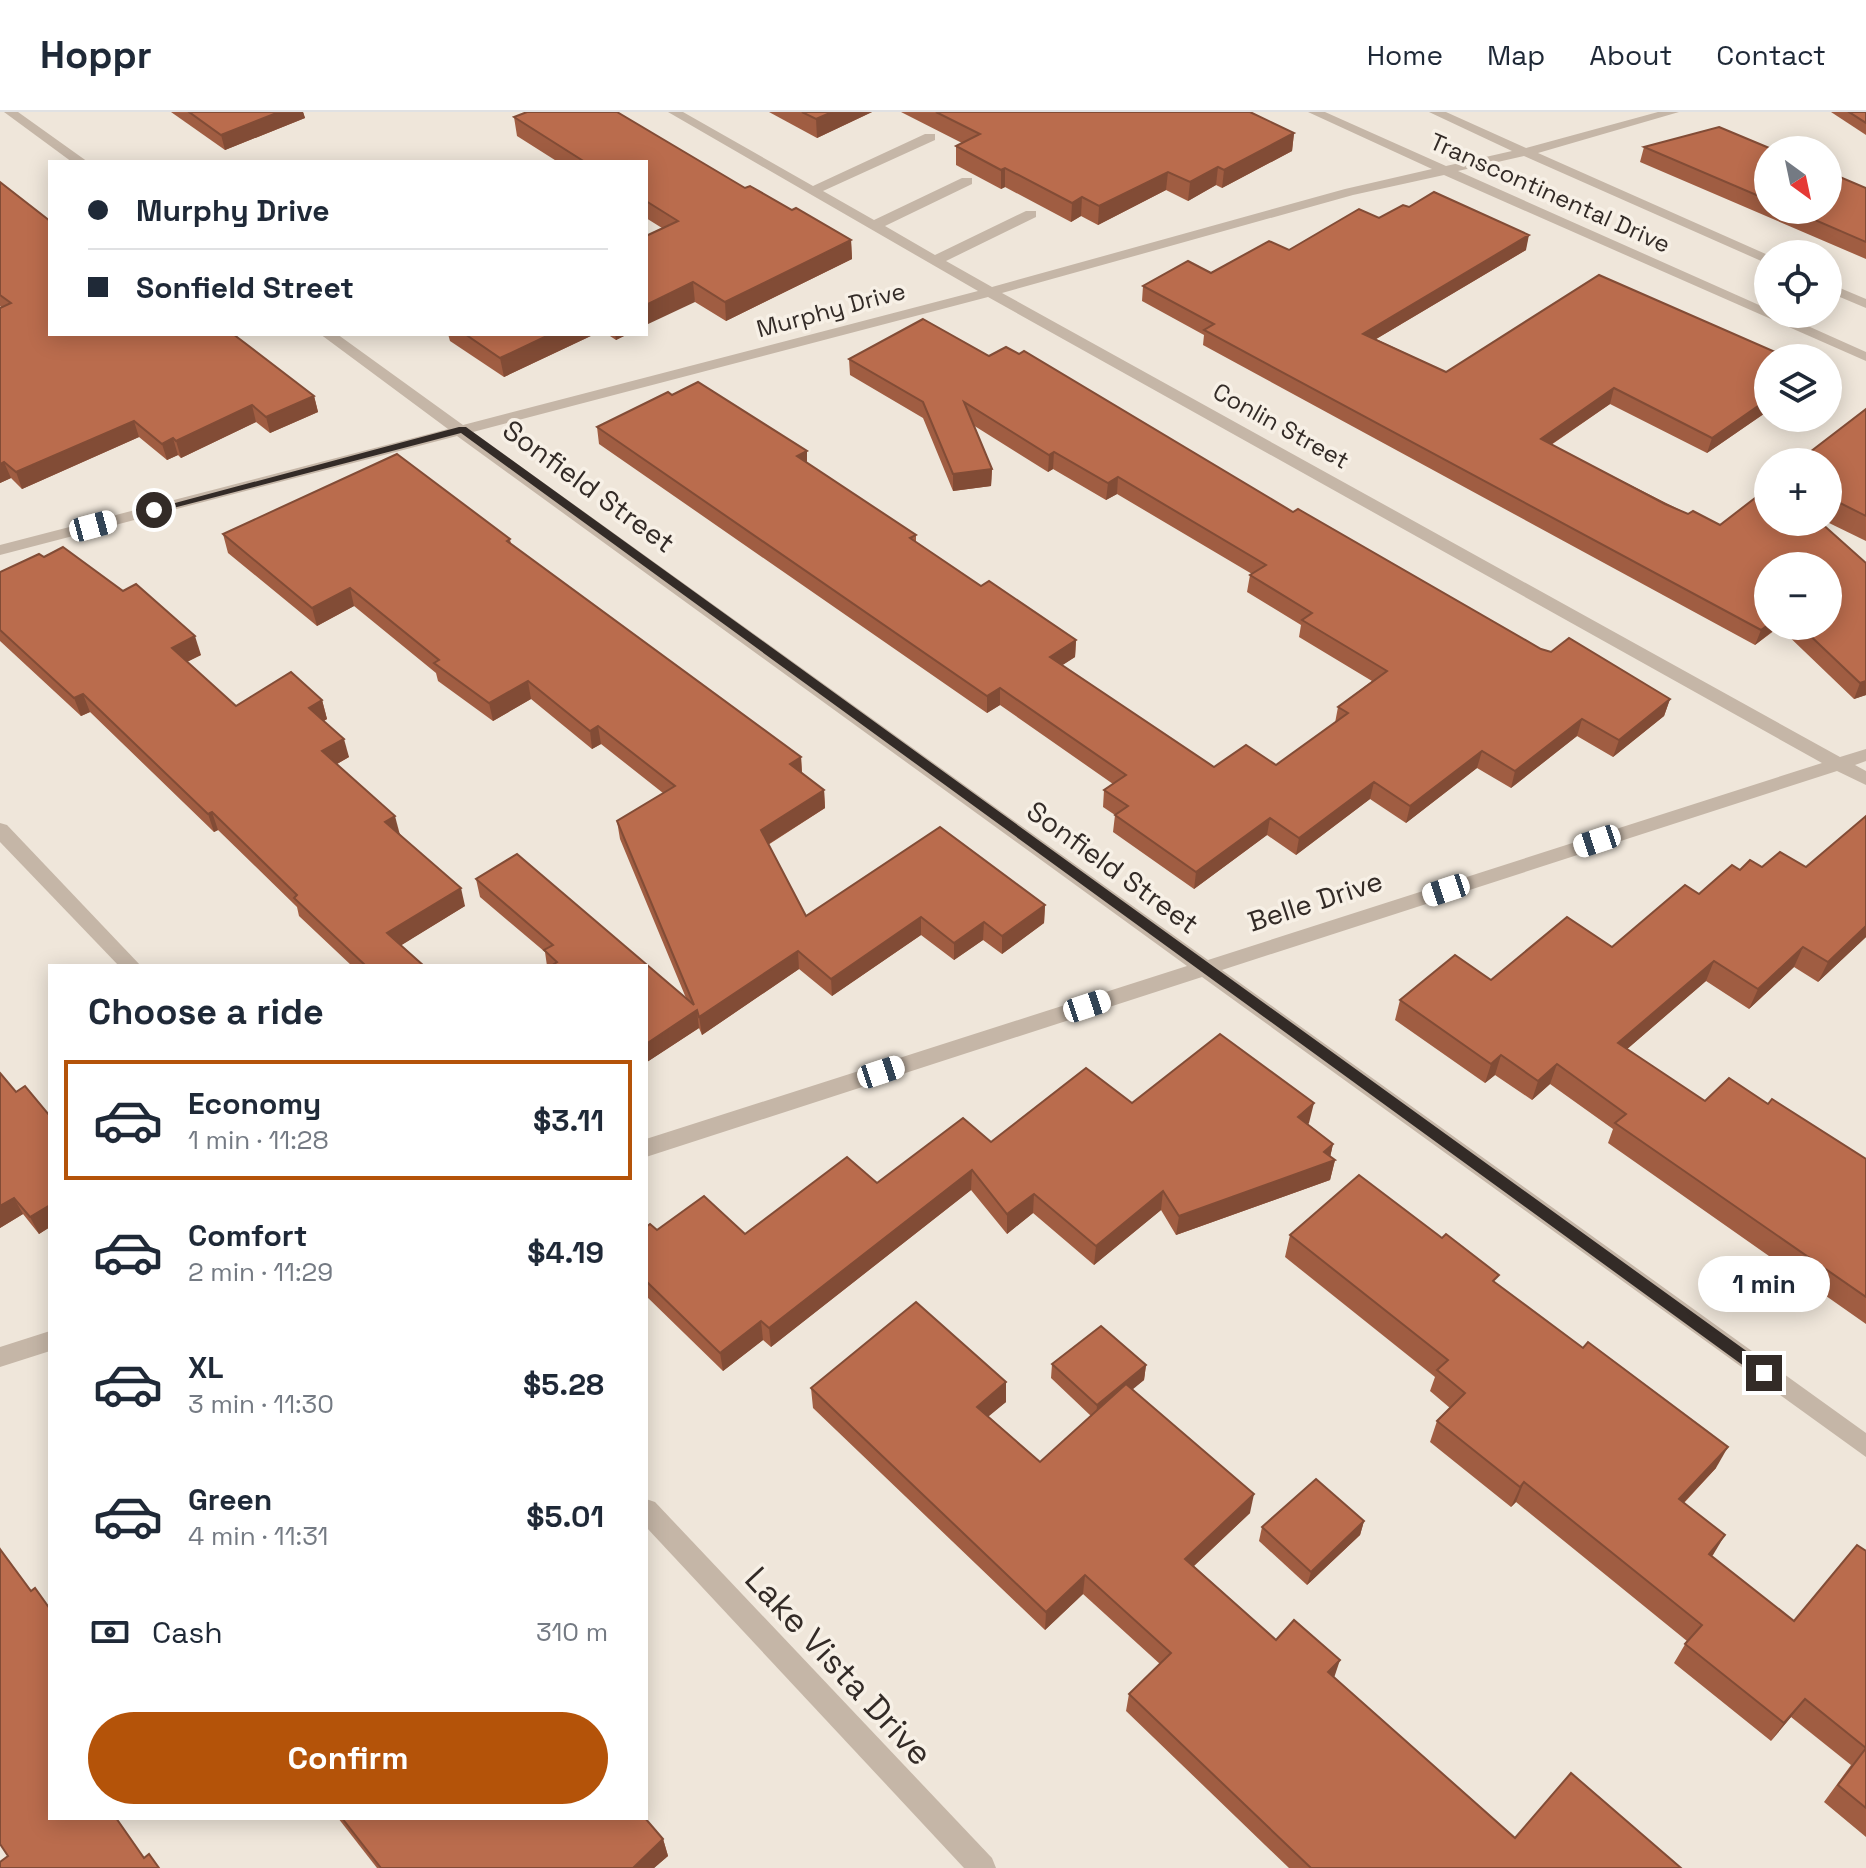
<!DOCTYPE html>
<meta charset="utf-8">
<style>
:root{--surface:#fff;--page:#f2f2f3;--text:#1f2937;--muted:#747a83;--line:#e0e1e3;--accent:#b45309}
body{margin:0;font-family:"Space Grotesk",sans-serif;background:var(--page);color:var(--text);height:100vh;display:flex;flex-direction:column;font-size:30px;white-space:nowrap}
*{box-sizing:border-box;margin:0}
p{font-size:26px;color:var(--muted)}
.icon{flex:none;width:44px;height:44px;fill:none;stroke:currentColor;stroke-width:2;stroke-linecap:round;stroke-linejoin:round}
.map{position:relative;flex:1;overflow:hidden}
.side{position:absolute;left:48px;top:852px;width:600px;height:856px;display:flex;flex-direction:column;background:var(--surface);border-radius:0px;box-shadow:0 4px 20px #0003}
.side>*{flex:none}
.banner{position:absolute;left:48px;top:48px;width:600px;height:176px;border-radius:0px;box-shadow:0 4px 20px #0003;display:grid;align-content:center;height:176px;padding:0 40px;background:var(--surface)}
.needle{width:52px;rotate:147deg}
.fabs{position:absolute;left:1754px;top:24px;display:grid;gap:16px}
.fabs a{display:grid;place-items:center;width:88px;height:88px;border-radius:50%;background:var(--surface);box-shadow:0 4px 20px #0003;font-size:40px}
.end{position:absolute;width:36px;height:36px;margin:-18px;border:10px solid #332b27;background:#fff;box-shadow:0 0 0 4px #fff}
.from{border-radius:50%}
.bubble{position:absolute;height:56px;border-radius:28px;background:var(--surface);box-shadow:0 4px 20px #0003;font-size:26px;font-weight:800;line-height:56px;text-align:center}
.car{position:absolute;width:24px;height:48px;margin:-24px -12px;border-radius:10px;box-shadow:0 0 6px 2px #0007;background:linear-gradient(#fff 24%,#345 0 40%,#fff 0 76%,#345 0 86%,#fff 0)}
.banner b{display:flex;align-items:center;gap:28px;height:76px;font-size:30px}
.banner b+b{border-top:2px solid var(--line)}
.banner i{width:20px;height:20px;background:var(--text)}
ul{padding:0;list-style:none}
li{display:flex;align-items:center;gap:24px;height:120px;margin:0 16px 12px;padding:0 24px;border:4px solid transparent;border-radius:0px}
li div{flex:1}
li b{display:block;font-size:30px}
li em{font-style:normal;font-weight:800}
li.on{border-color:var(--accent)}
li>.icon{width:72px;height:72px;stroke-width:1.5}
h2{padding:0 40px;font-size:36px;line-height:96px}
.pay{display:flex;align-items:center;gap:20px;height:88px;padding:0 40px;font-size:30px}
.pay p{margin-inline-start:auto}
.cta{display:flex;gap:16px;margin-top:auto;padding:16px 40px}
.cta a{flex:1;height:92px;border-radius:48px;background:var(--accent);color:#fff;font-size:32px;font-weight:800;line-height:92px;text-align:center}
header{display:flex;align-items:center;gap:48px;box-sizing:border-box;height:112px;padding:0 40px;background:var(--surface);border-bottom:2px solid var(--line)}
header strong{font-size:38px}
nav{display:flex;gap:44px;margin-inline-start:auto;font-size:28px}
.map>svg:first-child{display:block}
</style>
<header>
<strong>Hoppr</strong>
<nav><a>Home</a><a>Map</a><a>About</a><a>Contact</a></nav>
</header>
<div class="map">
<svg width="1866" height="1756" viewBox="0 0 1866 1756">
<rect width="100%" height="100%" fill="#efe6da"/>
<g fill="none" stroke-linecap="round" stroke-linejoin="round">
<g fill="#c5b6a7" fill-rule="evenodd">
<polygon points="4,0 18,0 88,50 72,50"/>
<path d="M 668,0 L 683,0 L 813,74 L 925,22 L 935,22 L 935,28 L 823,79 L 874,108 L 962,66 L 972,66 L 972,72 L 885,114 L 935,143 L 1026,99 L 1036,99 L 1036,105 L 946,149 L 992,175 L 1345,77 L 1432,57 L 1308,0 L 1325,0 L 1446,54 L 1512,39 L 1429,0 L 1446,0 L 1526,36 L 1658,0 L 1679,0 L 1538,41 L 1768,143 L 1768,152 L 1524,44 L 1458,59 L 1768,197 L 1768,202 L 1781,202 L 1866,240 L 1866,249 L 1444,63 L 1353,83 L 1002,181 L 1840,645 L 1866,637 L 1866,649 L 1855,653 L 1866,659 L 1866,673 L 1837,659 L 1222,858 L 1866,1321 L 1866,1345 L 1202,865 L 646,1045 L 646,1027 L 1187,854 L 457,324 L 0,443 L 0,433 L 448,317 L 320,222 L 337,222 L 463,313 L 978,179 ZM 988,185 L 1822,651 L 1208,848 L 473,320 Z"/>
<polygon points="1828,171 1866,187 1866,196 1828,180"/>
<polygon points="0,711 7,713 141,854 119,854 0,730"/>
<polygon points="50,1219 50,1239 0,1255 0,1235"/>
<polygon points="646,1387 655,1390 992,1746 996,1756 964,1756 646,1415"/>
</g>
</g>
<g fill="#a05d42" fill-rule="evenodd">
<polygon points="171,0 303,0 305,6 225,38"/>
<polygon points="769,0 872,0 817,26"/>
<polygon points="901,0 1250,0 1294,21 1292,39 1222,76 1216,73 1188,89 1166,78 1098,113 1081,104 1071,110 1005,75 1001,77 956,53 956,34 962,31"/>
<polygon points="1831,0 1866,0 1866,23"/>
<polygon points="514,5 745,76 851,128 852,147 726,209 695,190 662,116 646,106 646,50 558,50 517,24"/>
<polygon points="1644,35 1768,38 1768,98 1828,98 1866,76 1866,147 1640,50"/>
<polygon points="0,70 50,222 314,284 318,300 270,321 256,310 181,346 178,343 167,348 139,325 22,377 11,366 0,371 1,195 0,194"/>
<path d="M 1379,106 L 1526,138 L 1376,227 L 1446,260 L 1768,246 L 1768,299 L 1707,341 L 1610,292 L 1551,333 L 1688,402 L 1720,413 L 1866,451 L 1866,583 L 1854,587 L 1779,515 L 1755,533 L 1203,233 L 1204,223 L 1142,189 L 1143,174 L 1211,161 L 1289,138 ZM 1828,454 L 1828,514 L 1768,514 Z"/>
<polygon points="448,222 595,222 504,265 450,229"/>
<polygon points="607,222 628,222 616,228"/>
<polygon points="989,244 1293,400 1541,537 1670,587 1664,604 1613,645 1577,624 1511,676 1477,656 1406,711 1370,687 1296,743 1267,723 1194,777 1113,720 1115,703 1103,695 1104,678 1113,672 1000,593 987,601 599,332 597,315 672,283 807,351 916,423 916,431 981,474 1076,528 1075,545 1062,553 1214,655 1276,653 1335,611 1338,595 1372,569 1299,525 1301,513 1247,480 1250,463 1252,462 1117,382 1106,388 1053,357 1048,360 973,313 992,357 991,374 953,379 923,306 850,263 849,247"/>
<polygon points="1866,297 1866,429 1827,410 1828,350"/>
<polygon points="397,342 510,427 511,432 801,645 802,661 824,678 825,696 768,733 806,804 940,715 1045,793 1044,811 1002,842 983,828 954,848 921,823 832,884 799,857 702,923 699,916 647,950 646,949 646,854 547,854 545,840 480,785 476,767 517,742 686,886 620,727 617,709 663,681 601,632 592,637 531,587 493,609 438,569 436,561 354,494 317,514 228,441 223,422"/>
<polygon points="44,445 123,479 201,543 187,550 236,594 322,588 327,607 324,609 349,645 337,652 465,794 401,833 424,854 352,854 299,804 297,795 218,718 214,720 90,600 81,604 0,529 0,460"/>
<polygon points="1866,704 1866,825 1818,870 1794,855 1749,897 1706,869 1627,937 1705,989 1768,992 1866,1047 1866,1212 1608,1031 1613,1017 1550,972 1532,988 1495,963 1485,971 1395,908 1400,888 1491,868 1612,835 1740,758 1762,755 1806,755"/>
<polygon points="16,980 50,1004 50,1115 39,1122 23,1102 0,1116"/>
<polygon points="1132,991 1309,1011 1308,1012 1333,1032 1330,1045 1335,1048 1330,1068 1176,1123 1161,1098 1094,1153 1033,1101 1007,1122 971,1078 771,1235 763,1228 723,1259 646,1184 646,1115 657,1118 745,1122 877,1071 991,1030"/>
<polygon points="1290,1123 1496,1171 1716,1356 1684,1391 1712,1444 1794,1509 1866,1439 1866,1725 1824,1690 1851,1653 1791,1605 1771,1629 1674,1551 1687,1529 1516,1390 1511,1395 1430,1330 1437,1309 1450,1296 1430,1279 1435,1265 1285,1145"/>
<polygon points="1052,1252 1146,1253 1144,1268 1132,1277 1250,1401 1194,1454 1276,1528 1334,1565 1515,1726 1681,1756 1289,1756 1126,1599 1129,1582 1160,1552 1083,1482 1045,1518 813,1296 811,1276 1006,1290 988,1304 1040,1350 1091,1304 1051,1266"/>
<polygon points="1364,1409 1360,1423 1307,1473 1259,1429 1262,1415"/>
<polygon points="338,1706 645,1706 663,1727 668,1744 654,1756 377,1756"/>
</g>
<g fill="#824c36">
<polygon points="279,0 303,0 305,6 225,38 221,23"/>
<polygon points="832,0 872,0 817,26 816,7"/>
<polygon points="1294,21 1292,39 1222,76 1224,58"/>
<polygon points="1218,55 1216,73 1188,89 1190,70"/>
<polygon points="1005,56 1005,75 1001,77 1001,58"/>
<polygon points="1168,60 1166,78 1098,113 1099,94"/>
<polygon points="1082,85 1081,104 1071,110 1072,91"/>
<polygon points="1529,123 1526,138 1361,236 1363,222"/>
<polygon points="851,128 852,147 726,209 725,190"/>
<polygon points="693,170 695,190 646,213 646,193"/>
<polygon points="551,222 595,222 504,265 500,246"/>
<polygon points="615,222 628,222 616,228"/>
<polygon points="1614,276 1610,292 1537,342 1541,327"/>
<polygon points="314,284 318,300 270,321 266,305"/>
<polygon points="1768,287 1768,299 1707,341 1712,326"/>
<polygon points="252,293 256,310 181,346 176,329"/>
<polygon points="134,309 139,325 22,377 16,360"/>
<polygon points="173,326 178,343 167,348 162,332"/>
<polygon points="807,339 807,356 797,344"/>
<polygon points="1054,340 1053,357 1048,360 1049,343"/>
<polygon points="4,350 11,366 0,371 0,352"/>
<polygon points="992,357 991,374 953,379 953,362"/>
<polygon points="1118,365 1117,382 1106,388 1108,371"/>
<polygon points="350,476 354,494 317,514 312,496"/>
<polygon points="1768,513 1768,514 1779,514 1755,533 1761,518"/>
<polygon points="195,524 201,543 178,554 172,536"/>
<polygon points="1076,528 1075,545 1049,562 1050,545"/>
<polygon points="528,569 531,587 493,609 489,591"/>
<polygon points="1866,569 1866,583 1854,587 1860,571"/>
<polygon points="1000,576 1000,593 987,601 987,584"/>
<polygon points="83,582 90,600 81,604 74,586"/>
<polygon points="1670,587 1664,604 1613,645 1619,628"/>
<polygon points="322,588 327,607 314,614 309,596"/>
<polygon points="1582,607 1577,624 1511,676 1515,659"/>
<polygon points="598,614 601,632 592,637 590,619"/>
<polygon points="344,627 349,645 328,657 322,639"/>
<polygon points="1482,639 1477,656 1406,711 1410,694"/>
<polygon points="801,645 802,663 790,652"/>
<polygon points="1374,670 1370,687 1296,743 1299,726"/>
<polygon points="824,678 825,696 762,736 761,718"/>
<polygon points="212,700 218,718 214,720 208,702"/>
<polygon points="395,704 400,723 385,710"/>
<polygon points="1270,706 1267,723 1194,777 1196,760"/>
<polygon points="461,776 465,794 392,839 387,821"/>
<polygon points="1045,793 1044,811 1002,842 1002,824"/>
<polygon points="921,805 921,823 832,884 831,867"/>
<polygon points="984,810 983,828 954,848 954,831"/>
<polygon points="1866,814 1866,825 1818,870 1828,850"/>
<polygon points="1803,835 1794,855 1749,897 1758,877"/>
<polygon points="798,839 799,857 702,923 699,905"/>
<polygon points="1714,849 1706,869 1611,951 1618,931"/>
<polygon points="697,898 699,916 647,950 646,932"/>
<polygon points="1501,943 1495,963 1485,971 1491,952"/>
<polygon points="1557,952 1550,972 1532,988 1538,969"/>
<polygon points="1314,991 1309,1011 1293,1024 1298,1005"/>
<polygon points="1333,1032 1329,1050 1335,1048 1330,1068 1176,1123 1179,1104 1324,1040"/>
<polygon points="972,1058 971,1078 771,1235 769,1216"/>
<polygon points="1163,1079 1161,1098 1094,1153 1096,1134"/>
<polygon points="1034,1082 1033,1101 1007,1122 1007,1102"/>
<polygon points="14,1086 23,1102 0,1116 0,1094"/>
<polygon points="50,1093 50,1115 39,1122 30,1105"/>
<polygon points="761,1209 763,1228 723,1259 720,1241"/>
<polygon points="1146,1253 1144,1268 1096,1308 1097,1293"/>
<polygon points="1006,1270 1006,1290 977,1314 977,1295"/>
<polygon points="1728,1335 1716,1356 1668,1407 1679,1387"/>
<polygon points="1524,1370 1516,1390 1511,1395 1520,1375"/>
<polygon points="1254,1382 1250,1401 1182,1465 1185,1447"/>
<polygon points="1364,1409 1360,1423 1307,1473 1311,1460"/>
<polygon points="1725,1423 1713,1443 1697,1461 1709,1442"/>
<polygon points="1085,1463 1083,1482 1045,1518 1046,1500"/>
<polygon points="1340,1548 1334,1566 1328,1560"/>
<polygon points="1805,1587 1791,1605 1771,1629 1784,1611"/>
<polygon points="663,1727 668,1744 654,1756 632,1756"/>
</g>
<g fill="#ba6c4d" stroke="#824c36" stroke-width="2">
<polygon points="189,0 279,0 221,23"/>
<polygon points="527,0 617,0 745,76 750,74 792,98 796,96 851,128 725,190 693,170 646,193 646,124 678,109 646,89 646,50 585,50 514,5"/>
<polygon points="802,0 832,0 816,7"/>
<polygon points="936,0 1250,0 1294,21 1224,58 1218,55 1190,70 1168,60 1099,94 1082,85 1072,91 1005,56 1001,58 956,34 980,22"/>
<polygon points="1849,0 1866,0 1866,11"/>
<polygon points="1719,15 1774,38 1768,38 1768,88 1644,35"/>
<polygon points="1828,60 1866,76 1866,130 1792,98 1828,98"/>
<polygon points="0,70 50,109 50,222 233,222 314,284 266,305 252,293 176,329 173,326 162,332 134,309 16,360 4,350 0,352 0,196 11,191 0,183"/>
<polygon points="1434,80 1529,123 1363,222 1446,260 1599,163 1789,246 1768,246 1768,287 1712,326 1614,276 1541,327 1665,392 1688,402 1693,399 1720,413 1768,376 1768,410 1820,410 1866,451 1866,569 1860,571 1800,514 1828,514 1828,454 1768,454 1768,513 1761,518 1204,218 1214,212 1143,174 1188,149 1211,161 1269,129 1289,138 1359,97 1379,106 1403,93 1409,95"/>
<polygon points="923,207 989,244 1006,235 1019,242 1024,239 1293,400 1298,397 1541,537 1551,540 1569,526 1670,587 1619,628 1582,607 1515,659 1482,639 1410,694 1374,670 1299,726 1270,706 1196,760 1115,703 1128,694 1104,678 1126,663 1000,576 987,584 597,315 668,280 672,283 698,270 807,339 797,344 916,423 910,426 981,474 989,469 1076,528 1050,545 1214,655 1246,633 1276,653 1348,601 1338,595 1387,559 1302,508 1312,501 1250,463 1266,453 1118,365 1108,371 1054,340 1049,343 964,290 992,357 953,362 923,290 849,247"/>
<polygon points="465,222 551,222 500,246"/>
<polygon points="1866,297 1866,404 1828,385 1828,350 1797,350"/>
<polygon points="397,342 510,427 507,429 801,645 790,652 824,678 761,718 806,804 940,715 1045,793 1002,824 984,810 954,831 921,805 831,867 798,839 699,905 697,898 646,932 646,854 551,854 557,850 544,838 553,833 476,767 517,742 694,893 617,709 675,674 598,614 590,619 528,569 489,591 434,551 439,548 350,476 312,496 223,422"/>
<polygon points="63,435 123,479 136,472 195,524 172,536 236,594 291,560 322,588 309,596 344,627 322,639 395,704 385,710 461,776 387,821 424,854 366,854 294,786 297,783 212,700 208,702 83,582 74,586 0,518 0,460 39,442 44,445"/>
<polygon points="1866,704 1866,814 1828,850 1803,835 1758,877 1714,849 1618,931 1705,989 1729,966 1768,992 1772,987 1866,1047 1866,1185 1615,1011 1626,1002 1557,952 1538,969 1501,943 1491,952 1400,888 1455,843 1491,868 1567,805 1612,835 1685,773 1699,782 1732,753 1740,758 1750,748 1762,755 1780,740 1806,755"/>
<polygon points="1220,922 1314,991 1298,1005 1333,1032 1324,1040 1335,1048 1179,1104 1163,1079 1096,1134 1034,1082 1007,1102 972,1058 769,1216 761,1209 720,1241 646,1169 646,1115 650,1112 657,1118 704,1084 745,1122 847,1045 877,1071 963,1006 991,1030 1086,956 1132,991"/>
<polygon points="0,961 16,980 25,974 50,1004 50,1093 30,1105 14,1086 0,1094"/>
<polygon points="1359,1063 1442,1126 1446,1122 1499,1163 1493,1169 1583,1236 1588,1230 1728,1335 1679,1387 1725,1423 1709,1442 1794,1509 1857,1433 1866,1439 1866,1696 1838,1673 1866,1636 1805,1587 1784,1611 1685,1532 1702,1513 1524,1370 1520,1375 1437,1309 1465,1281 1437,1258 1448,1248 1290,1123"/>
<polygon points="916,1190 1006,1270 977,1295 1040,1350 1126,1272 1254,1382 1185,1447 1276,1528 1294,1508 1340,1548 1328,1560 1515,1726 1571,1661 1681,1756 1311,1756 1129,1582 1171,1541 1085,1463 1046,1500 811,1276"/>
<polygon points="1101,1214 1146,1253 1097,1293 1052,1252"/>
<polygon points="1316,1367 1364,1409 1311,1460 1262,1415"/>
<polygon points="0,1437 31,1479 35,1476 50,1497 50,1706 116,1706 144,1746 149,1742 159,1756 0,1756 0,1750 8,1744 0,1732"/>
<polygon points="342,1706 645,1706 663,1727 633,1756 381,1756"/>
</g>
<polygon fill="#332b27" points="459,315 466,315 1770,1256 1770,1265 1759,1265 461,321 154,401 149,398"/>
<g text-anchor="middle" stroke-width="7" stroke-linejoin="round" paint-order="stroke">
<g font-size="24" fill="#332b27" stroke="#f7f0e6">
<text transform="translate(1550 81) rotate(24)" y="8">Transcontinental Drive</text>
<text transform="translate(831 198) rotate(-15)" y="8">Murphy Drive</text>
<text transform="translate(1281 314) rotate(29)" y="8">Conlin Street</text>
</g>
<g font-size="28" fill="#332b27" stroke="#f7f0e6">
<text transform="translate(589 374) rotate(36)" y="10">Sonfield Street</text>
<text transform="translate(1113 755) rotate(36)" y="10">Sonfield Street</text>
<text transform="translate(1315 789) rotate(-18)" y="10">Belle Drive</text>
</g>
<g font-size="34" fill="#332b27" stroke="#f7f0e6">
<text transform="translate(839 1554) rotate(47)" y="12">Lake Vista Drive</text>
</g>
</g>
</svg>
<div class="fabs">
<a><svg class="needle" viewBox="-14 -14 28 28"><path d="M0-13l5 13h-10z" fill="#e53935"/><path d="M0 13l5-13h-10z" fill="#747a83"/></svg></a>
<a><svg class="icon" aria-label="locate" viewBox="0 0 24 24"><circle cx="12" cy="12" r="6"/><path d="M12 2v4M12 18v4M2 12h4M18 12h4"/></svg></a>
<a><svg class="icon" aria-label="layers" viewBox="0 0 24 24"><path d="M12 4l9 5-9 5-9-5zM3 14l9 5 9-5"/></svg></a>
<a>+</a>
<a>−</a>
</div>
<i class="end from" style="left:154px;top:398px"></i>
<i class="end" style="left:1764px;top:1261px"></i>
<div class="bubble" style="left:1698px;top:1144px;width:132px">1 min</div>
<i class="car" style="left:93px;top:414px;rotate:75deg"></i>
<i class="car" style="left:1597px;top:729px;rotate:252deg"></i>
<i class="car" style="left:1446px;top:778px;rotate:252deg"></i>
<i class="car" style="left:1087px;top:894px;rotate:72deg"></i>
<i class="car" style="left:881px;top:960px;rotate:72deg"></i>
<div class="banner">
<b><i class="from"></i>Murphy Drive</b>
<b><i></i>Sonfield Street</b>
</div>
<section class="side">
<h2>Choose a ride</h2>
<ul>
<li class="on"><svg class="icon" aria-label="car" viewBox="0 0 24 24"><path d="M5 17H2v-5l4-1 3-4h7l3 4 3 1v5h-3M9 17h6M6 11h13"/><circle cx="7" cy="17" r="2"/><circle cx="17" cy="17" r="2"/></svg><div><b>Economy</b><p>1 min · 11:28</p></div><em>$3.11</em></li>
<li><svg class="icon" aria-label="car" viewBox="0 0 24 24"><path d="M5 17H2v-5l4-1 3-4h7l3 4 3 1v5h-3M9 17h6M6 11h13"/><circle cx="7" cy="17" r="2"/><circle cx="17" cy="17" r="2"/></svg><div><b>Comfort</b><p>2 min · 11:29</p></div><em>$4.19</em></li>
<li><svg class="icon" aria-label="car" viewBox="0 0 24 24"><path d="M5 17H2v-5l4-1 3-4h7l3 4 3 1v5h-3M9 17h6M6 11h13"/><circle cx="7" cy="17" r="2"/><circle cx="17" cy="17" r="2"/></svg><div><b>XL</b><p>3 min · 11:30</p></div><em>$5.28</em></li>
<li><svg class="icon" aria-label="car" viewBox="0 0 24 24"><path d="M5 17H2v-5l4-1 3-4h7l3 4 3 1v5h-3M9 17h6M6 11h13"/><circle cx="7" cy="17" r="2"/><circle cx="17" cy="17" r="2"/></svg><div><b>Green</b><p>4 min · 11:31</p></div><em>$5.01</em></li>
</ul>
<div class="pay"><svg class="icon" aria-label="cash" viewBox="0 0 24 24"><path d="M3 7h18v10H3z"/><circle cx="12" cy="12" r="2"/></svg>Cash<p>310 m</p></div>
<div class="cta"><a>Confirm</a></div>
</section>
</div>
